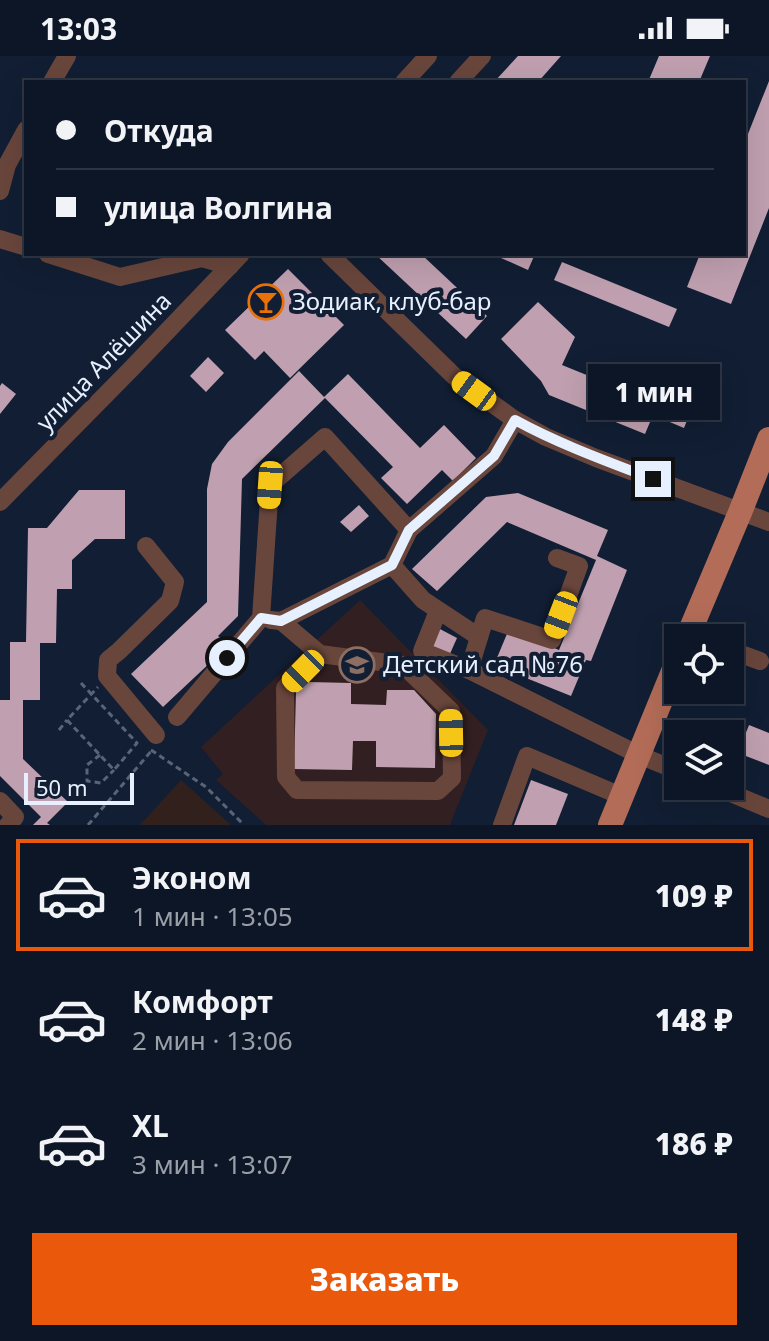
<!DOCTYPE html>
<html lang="ru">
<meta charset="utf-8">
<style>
:root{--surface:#0d1626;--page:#1b2332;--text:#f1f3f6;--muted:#9a9fa7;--line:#2d3543;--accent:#ea580c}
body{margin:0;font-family:"Noto Sans",sans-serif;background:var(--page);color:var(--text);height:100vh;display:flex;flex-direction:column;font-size:30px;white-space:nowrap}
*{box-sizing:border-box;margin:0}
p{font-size:26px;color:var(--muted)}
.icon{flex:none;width:44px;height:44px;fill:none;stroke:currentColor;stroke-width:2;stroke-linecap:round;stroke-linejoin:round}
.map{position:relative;height:769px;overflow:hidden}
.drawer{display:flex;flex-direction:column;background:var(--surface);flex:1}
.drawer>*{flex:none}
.top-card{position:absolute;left:24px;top:24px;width:722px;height:176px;border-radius:0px;box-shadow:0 8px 32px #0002,0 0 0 2px var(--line);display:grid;align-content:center;height:176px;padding:0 32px;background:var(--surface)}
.fabs{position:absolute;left:664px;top:568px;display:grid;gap:16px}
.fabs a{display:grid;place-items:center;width:80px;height:80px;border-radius:0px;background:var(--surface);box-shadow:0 8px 32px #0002,0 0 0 2px var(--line);font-size:40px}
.scale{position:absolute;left:24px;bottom:20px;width:110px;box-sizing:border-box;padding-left:8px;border:4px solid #e7f0ff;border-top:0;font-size:22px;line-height:28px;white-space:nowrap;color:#e7f0ff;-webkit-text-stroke:6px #111e33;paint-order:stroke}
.end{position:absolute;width:36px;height:36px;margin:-18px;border:10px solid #e7f0ff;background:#111;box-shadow:0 0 0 4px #111}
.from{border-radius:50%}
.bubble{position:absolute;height:56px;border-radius:0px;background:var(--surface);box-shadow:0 8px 32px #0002,0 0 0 2px var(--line);font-size:26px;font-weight:800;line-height:56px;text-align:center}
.car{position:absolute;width:24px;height:48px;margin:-24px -12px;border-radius:10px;box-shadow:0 0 6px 2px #0007;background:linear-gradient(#f5c518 24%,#345 0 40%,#f5c518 0 76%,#345 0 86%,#f5c518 0)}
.top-card b{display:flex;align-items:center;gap:28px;height:76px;font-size:30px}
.top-card b+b{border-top:2px solid var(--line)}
.top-card i{width:20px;height:20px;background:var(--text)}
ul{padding:14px 0 0;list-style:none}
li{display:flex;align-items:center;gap:24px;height:112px;margin:0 16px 12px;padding:0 16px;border:4px solid transparent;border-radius:0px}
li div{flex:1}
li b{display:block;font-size:30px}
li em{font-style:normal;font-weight:800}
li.active{border-color:var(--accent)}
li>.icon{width:72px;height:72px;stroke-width:1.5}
.button{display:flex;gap:16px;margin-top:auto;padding:16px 32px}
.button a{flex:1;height:92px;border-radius:0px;background:var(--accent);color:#fff;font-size:32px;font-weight:800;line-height:92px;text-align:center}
.status{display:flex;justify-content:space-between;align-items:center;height:56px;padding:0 40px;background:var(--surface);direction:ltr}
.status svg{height:22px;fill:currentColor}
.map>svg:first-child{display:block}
</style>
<div class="status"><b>13:03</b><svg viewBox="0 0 49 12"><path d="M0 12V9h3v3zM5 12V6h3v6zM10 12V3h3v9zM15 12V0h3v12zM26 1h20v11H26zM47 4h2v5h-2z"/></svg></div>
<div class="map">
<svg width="769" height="769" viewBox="0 0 769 769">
<rect width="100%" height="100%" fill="#111e33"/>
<polygon fill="#32201c" points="181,724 231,769 140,769"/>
<polygon fill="#321f21" points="360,544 488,674 450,769 266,769 216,724 223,718 201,691"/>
<g fill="#c0a0b0">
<polygon points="518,0 561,0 538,26 494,26"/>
<polygon points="659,0 710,0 699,26 648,26"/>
<polygon points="769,25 769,152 731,248 687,231 700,198 744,198 744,88"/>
<polygon points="375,198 421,198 487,260 466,283"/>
<polygon points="503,198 535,198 528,214 501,202"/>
<polygon points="562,206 677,253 669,271 554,224"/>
<polygon points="288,213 344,269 290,322 264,295 255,304 225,274"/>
<polygon points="538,246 575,281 562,309 658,348 674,309 704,321 684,372 653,359 645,378 549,339 541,325 501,283"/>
<polygon points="208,301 224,317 206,336 190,320"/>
<polygon points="299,315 324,341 348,318 420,392 444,369 476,402 453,425 442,414 407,448 381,422 393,411 325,342 242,423 238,560 218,580 229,589 163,651 131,618 207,546 207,433 212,408 228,386"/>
<polygon points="2,327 16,338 0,358 0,330"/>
<polygon points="79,434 125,434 125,483 95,483 72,504 72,533 57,533 56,587 40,587 40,644 23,644 23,703 68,746 47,767 50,769 33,769 41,761 0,720 0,644 10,644 10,586 26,586 28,472 47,472"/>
<polygon points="518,437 608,474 597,500 627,514 591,605 586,604 571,640 494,609 509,573 559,594 596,504 507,466 437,535 412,513 486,441"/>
<polygon points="359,449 369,460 351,476 340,466"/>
<polygon points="438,572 457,582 449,600 429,591"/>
<polygon points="309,626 351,627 351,648 386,649 387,634 414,634 436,658 435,712 376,711 376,685 353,685 352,714 294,713 296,636"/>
<polygon points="749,669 769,677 769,709 738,697"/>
<polygon points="531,724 568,738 556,769 514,769"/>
</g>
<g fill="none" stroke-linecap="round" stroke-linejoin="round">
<g stroke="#586477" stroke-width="3" stroke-dasharray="6 4" stroke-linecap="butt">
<polyline points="81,627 137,687 114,714 67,664 98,631"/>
<polyline points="59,674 67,664"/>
<polyline points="151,694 206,731 244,769"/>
<polyline points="100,699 87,709 87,725 101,727 114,714"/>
<polyline points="88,769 153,693"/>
</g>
<g stroke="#69463c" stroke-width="18">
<polyline points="52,26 67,0"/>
<polyline points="404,26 428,0"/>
<polyline points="458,26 482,0"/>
<polyline points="0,135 7,109 26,74"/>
<polyline points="0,183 26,191"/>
<polyline points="48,198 120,221 202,202 230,210"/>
<polyline points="329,198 454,320 515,364 546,381 596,402 769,466"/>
<polyline points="0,446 132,312 241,198"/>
<polyline points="409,474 392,509 423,544 479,581"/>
<polyline points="146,490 175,526 170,545 119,595 108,604 107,620 156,679"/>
<polyline points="557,502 579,510 552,584 485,562 469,614 639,699 678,715"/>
<polyline points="438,555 422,595 469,614"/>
<polyline points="271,564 281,565 392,509"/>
<polyline points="281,565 320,598 285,632 286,721 297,734 438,735 452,722 451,655 403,609 320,598"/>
<polyline points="730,594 760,605"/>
<polyline points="177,661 261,562 270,429 325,381 409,474 494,400 515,364"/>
<polyline points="714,730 769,753"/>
<polyline points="0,745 15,761 8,769"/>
<polyline points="502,769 527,700 621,740"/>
</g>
<g stroke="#b36c57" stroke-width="24">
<polyline points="687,582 741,454 769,383"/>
<polyline points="610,769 678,603"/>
</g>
</g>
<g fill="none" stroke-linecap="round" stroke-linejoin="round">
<path stroke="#e7f0ff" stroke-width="10" d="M 227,602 L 261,562 L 281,565 L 392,509 L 409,474 L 494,400 L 515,364 C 559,388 606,405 653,423"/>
</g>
<defs>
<symbol id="bar-ring" viewBox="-11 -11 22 22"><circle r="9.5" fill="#111e33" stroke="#e8710a" stroke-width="1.5"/><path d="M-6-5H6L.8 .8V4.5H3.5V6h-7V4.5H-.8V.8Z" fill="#e8710a"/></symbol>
<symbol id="school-ring" viewBox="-11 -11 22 22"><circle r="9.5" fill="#111e33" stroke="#8d6e63" stroke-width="1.5"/><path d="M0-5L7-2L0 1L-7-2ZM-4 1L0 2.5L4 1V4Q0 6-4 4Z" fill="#8d6e63"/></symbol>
</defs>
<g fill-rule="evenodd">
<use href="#bar-ring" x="246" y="226" width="40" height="40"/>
<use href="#school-ring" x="337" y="589" width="40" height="40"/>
</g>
<g text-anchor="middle" stroke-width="8" stroke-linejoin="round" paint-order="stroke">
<g font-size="24" fill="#e7f0ff" stroke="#111e33" text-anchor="start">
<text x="292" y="254">Зодиак, клуб-бар</text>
<text x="383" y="617">Детский сад №76</text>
</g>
<g font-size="24" fill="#e7f0ff" stroke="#111e33">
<text transform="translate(104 306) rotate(-46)" y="8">улица Алёшина</text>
</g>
</g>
</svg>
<div class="fabs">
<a><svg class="icon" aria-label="locate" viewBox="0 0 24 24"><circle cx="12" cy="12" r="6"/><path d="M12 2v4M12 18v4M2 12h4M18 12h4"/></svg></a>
<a><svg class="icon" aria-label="layers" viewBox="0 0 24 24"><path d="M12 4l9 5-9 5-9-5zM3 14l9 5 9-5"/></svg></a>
</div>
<div class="scale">50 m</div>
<i class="end from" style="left:227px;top:602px"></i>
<i class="end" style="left:653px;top:423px"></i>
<div class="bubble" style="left:588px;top:308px;width:132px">1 мин</div>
<i class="car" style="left:474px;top:335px;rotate:306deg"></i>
<i class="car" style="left:270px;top:429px;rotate:184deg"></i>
<i class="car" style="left:561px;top:559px;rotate:201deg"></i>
<i class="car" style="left:303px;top:615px;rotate:225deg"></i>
<i class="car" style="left:451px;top:677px;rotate:359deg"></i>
<div class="top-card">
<b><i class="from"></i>Откуда</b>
<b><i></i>улица Волгина</b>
</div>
</div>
<section class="drawer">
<ul>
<li class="active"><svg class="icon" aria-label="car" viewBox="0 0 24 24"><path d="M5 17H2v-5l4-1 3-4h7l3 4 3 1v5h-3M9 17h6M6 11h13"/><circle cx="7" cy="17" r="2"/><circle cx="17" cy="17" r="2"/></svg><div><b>Эконом</b><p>1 мин · 13:05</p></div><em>109 ₽</em></li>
<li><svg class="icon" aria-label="car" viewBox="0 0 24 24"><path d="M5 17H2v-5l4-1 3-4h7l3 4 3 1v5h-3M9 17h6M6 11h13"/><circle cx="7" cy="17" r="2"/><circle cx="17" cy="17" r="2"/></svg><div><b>Комфорт</b><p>2 мин · 13:06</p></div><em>148 ₽</em></li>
<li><svg class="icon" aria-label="car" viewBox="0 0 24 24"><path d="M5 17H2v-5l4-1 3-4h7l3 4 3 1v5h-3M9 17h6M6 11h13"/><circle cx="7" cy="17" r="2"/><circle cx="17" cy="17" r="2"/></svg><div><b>XL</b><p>3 мин · 13:07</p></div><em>186 ₽</em></li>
</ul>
<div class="button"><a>Заказать</a></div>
</section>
